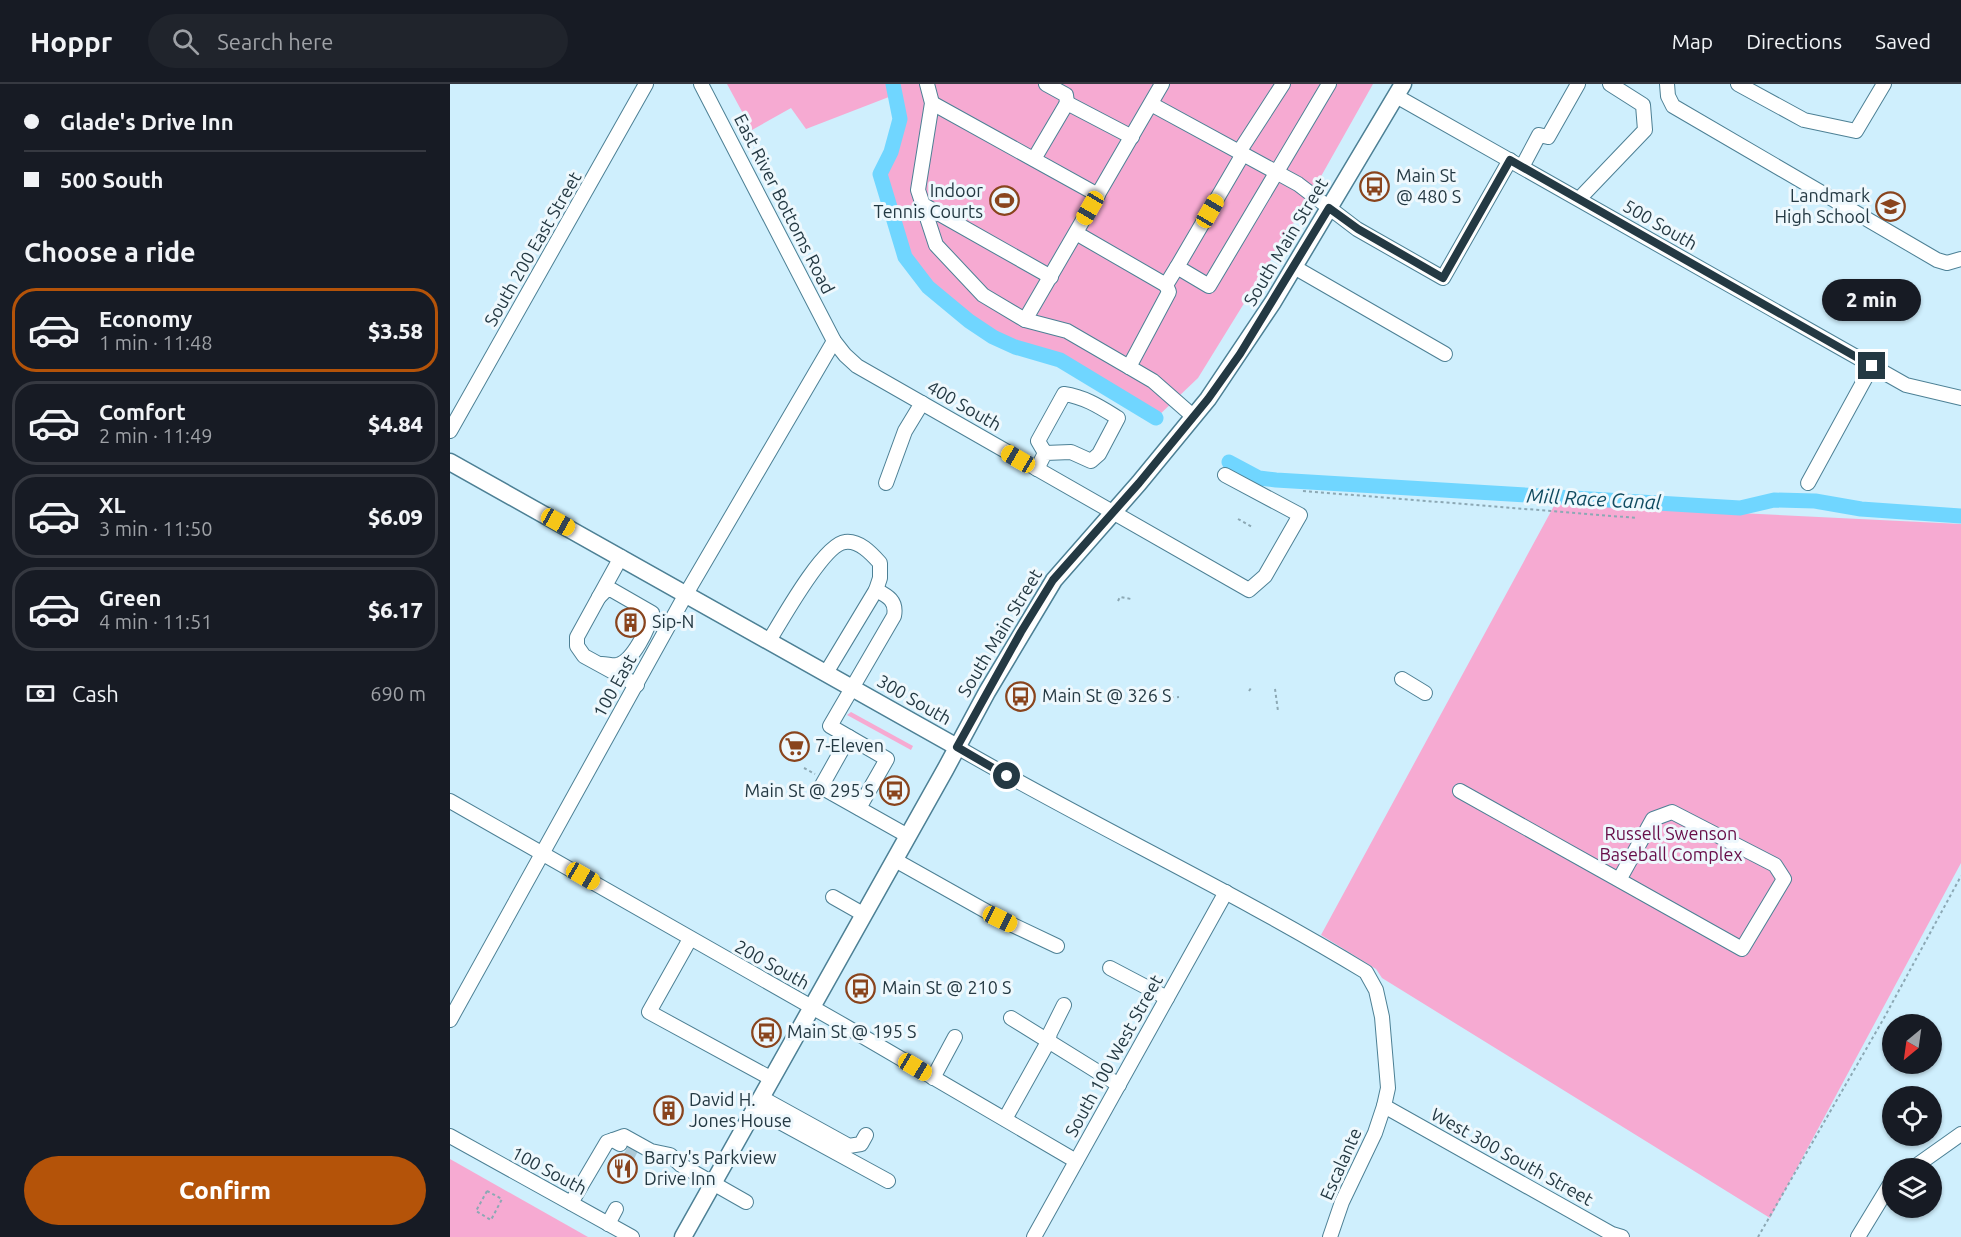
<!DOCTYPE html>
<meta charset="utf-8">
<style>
:root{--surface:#171b24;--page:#20242c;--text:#f1f3f6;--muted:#9ea1a6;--line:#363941;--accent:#b45309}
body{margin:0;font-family:Ubuntu,sans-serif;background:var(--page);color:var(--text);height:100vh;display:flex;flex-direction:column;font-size:22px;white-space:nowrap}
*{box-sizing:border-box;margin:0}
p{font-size:20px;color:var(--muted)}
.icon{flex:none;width:33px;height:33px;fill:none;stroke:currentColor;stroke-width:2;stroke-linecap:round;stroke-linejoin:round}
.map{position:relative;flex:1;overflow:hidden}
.side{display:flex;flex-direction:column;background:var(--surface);width:450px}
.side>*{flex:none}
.top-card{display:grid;align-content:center;height:132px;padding:0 24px;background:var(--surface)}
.needle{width:39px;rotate:209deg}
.fabs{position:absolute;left:1432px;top:930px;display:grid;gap:12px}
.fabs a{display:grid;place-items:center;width:60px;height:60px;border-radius:50%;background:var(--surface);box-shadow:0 2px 4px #0004;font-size:30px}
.end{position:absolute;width:27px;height:27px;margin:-14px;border:8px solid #243943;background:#fff;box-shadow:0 0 0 3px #fff}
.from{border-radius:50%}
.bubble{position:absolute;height:42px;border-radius:21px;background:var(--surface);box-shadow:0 2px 4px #0004;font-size:20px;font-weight:800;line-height:42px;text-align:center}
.car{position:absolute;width:18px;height:36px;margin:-18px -9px;border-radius:8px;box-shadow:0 0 4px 2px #0007;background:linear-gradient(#f5c518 24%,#345 0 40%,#f5c518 0 76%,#345 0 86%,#f5c518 0)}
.top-card b{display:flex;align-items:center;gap:21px;height:57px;font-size:22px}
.top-card b+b{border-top:2px solid var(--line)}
.top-card i{width:15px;height:15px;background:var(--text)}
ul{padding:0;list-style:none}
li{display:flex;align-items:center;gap:18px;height:84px;margin:0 12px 9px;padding:0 12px;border:3px solid var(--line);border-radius:24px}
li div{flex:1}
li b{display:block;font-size:22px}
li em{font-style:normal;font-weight:800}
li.on{border-color:var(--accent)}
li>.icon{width:54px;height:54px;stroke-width:1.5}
h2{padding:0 24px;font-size:27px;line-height:72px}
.pay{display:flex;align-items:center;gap:15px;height:66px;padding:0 24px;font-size:22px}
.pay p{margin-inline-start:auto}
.button{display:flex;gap:12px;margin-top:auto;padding:12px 24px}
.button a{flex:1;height:69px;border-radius:36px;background:var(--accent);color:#fff;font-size:24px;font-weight:800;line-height:69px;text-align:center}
header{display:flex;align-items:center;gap:36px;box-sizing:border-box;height:84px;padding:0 30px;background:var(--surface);border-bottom:2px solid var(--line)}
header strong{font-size:28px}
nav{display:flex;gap:33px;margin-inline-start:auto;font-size:21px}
.search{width:420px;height:54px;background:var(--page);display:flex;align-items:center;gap:15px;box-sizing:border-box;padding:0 21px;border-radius:33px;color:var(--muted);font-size:22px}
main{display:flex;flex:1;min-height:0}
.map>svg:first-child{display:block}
</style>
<header>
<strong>Hoppr</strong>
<div class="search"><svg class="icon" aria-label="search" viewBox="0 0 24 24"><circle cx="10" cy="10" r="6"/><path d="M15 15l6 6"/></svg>Search here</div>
<nav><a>Map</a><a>Directions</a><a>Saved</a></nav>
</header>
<main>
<section class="side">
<div class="top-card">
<b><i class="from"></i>Glade's Drive Inn</b>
<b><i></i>500 South</b>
</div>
<h2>Choose a ride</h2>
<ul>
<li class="on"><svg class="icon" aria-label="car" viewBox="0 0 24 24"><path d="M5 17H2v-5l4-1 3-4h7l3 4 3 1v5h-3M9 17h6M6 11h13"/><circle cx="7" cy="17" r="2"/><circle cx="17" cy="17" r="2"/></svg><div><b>Economy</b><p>1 min · 11:48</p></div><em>$3.58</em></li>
<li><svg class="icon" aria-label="car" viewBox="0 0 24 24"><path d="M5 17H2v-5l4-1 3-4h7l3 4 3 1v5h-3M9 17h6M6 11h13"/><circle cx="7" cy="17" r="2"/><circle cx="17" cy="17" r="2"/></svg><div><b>Comfort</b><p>2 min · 11:49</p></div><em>$4.84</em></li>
<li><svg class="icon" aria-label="car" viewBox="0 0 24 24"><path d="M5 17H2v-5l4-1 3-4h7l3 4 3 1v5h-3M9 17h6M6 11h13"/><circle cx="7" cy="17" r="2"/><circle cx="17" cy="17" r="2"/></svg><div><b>XL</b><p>3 min · 11:50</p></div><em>$6.09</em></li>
<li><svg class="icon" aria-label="car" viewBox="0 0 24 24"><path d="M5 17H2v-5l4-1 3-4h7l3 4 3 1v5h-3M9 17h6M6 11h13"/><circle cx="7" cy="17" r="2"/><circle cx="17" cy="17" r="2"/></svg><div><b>Green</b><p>4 min · 11:51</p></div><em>$6.17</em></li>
</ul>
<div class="pay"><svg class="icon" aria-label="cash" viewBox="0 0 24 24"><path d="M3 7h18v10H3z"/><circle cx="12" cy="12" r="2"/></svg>Cash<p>690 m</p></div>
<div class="button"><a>Confirm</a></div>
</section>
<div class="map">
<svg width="1511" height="1153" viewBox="0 0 1511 1153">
<rect width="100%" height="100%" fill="#cfeffd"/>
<g fill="#f6aad2">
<polygon points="277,0 923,0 856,119 748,294 706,334 610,276 565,263 543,253 519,237 478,202 455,173 430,90 441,68 450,35 444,11 356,45 341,24 302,46"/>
<polygon points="1105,420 1511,440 1511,779 1320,1134 932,894 926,885 871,851"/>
<polygon points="401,628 463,662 461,666 397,631"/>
<polygon points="0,1075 138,1153 0,1153"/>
</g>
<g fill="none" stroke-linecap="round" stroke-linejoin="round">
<g stroke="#70d6ff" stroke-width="15">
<polyline points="443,0 450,35 441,68 430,90 455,173 478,203 519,237 543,253 565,263 610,276 706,334"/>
<polyline points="779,378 809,394 826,396 1290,424 1324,416 1365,417 1411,425 1511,432"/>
</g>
<polyline stroke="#adcbd8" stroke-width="14" stroke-dasharray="14 7" stroke-linecap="butt" points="177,1064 187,1069"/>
<defs>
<g id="minor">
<polyline points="251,0 384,257 395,271 407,282 799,506 815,492 850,431 775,391"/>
<polyline points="477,0 482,19 468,106 486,161 533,211 575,236 617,247 679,283 703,297 744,333"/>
<polyline points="596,0 616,11 617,19"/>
<polyline points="1217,0 1218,12 1223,22 1487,176 1497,179 1511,175"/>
<polyline points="1288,0 1354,36 1406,47 1434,0"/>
<polyline points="946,12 1456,301 1511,314"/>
<polyline points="482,19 648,111"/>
<polyline points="701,20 848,100 907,145 993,194 1060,76"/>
<polyline points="789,68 833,0"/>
<polyline points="793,70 727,183 759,202 879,0"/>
<polyline points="584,75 617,19 682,53"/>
<polyline points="1072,83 1089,51 1098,53 1128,0"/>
<polyline points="1129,115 1195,46 1193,21 1160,0"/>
<polyline points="472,120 601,193"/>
<polyline points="626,149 716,201 727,183"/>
<polyline points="844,183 995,270"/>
<polyline points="575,236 712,0"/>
<polyline points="679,283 719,208 716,201"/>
<polyline points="0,347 196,0"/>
<path d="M 587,385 L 595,369 L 621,368 L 641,377 L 649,370 L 668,334 C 650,323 635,313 614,310 L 588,357 L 595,369"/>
<polyline points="436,399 455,347 472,319"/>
<polyline points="1358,399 1422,282"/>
<polyline points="171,473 127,553 127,562 134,572 187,601"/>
<path d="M 426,506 C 438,512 447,517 444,532 L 380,642 L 399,653 L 371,703 L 458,752"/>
<path d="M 149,513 L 156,506 L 162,506 L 202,529 C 199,543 183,578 167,581 C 163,582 157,580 152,580"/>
<path d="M 319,557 C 331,537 374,460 395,458 C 409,456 421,469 430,479 L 430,494 L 426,506 L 376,589"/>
<polyline points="952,595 975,609"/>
<polyline points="399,653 437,675 409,724"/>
<path d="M 507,663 C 641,741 783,807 916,888 L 926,906 L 932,933 L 938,1004 L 934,1022 L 925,1049 L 892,1118 L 880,1153"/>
<polyline points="1010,707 1169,796 1203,735 1222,728 1325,781 1334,795 1292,865 1169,796"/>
<polyline points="0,717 395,942 626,1077"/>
<polyline points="445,776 550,835 607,862"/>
<polyline points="383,813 413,830"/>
<polyline points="240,855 199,928 322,995"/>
<polyline points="660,884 717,914"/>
<polyline points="561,934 669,1001"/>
<polyline points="0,936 236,510 384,257"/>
<polyline points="483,994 505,953"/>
<polyline points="312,1014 399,1062 411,1060 416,1051"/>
<polyline points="934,1022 1162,1150 1172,1153"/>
<polyline points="306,1025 438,1097"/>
<polyline points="555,1035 598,958 600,949 614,921"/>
<polyline points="0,1052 182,1153"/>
<polyline points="163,1056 174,1052 201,1067 220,1071 231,1081 296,1118"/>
<polyline points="1463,1084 1511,1050"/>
<polyline points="121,1119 157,1058 163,1056 170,1060"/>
<polyline points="158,1140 166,1125"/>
<polyline points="584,1153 776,808"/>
<polyline points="1408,1153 1439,1102 1443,1099"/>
</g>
<g id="major">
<polyline points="0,378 507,663"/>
<polyline points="233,1153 495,686 537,608 604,496 689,399 758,315 823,218 953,0"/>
</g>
</defs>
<use href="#minor" stroke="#4d8095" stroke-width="16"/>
<use href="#major" stroke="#4d8095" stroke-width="19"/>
<g stroke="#8ca8b4" stroke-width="2" stroke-dasharray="3 3" stroke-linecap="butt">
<polyline points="853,407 1187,434"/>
<polyline points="788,435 802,443"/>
<polyline points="668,517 670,513 681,515"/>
<polyline points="825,605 828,627"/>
<polyline points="799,607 801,604"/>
<polyline points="715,614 729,613"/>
<polyline points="354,684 365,690"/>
<polygon points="37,1107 52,1115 41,1136 26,1127"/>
<polyline points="1308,1153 1434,934 1511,792"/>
</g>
<use href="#minor" stroke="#fff" stroke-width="14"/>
<use href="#major" stroke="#fff" stroke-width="16"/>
</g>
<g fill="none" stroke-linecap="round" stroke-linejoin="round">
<polyline stroke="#243943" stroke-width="8" points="557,692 507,663 571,548 603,496 689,399 758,315 790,270 879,124 908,145 993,194 1060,76 1422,282"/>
</g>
<defs>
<symbol id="bus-ring" viewBox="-11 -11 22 22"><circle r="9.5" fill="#eef8fd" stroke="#89441d" stroke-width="1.5"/><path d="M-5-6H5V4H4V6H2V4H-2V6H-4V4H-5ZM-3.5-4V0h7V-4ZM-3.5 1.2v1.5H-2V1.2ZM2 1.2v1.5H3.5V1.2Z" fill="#89441d"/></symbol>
<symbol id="stadium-ring" viewBox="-11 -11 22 22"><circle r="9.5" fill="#eef8fd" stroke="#89441d" stroke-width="1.5"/><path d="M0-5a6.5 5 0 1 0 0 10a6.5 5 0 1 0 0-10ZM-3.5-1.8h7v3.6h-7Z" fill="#89441d"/></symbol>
<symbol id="school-ring" viewBox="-11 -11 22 22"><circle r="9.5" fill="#eef8fd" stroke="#89441d" stroke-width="1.5"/><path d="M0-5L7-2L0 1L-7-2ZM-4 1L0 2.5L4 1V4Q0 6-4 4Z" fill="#89441d"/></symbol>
<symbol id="building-ring" viewBox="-11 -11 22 22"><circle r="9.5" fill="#eef8fd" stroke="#89441d" stroke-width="1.5"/><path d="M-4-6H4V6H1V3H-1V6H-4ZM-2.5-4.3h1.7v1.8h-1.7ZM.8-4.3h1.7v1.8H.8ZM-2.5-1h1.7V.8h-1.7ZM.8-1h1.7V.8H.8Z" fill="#89441d"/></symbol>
<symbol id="supermarket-ring" viewBox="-11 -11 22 22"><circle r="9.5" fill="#eef8fd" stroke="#89441d" stroke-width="1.5"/><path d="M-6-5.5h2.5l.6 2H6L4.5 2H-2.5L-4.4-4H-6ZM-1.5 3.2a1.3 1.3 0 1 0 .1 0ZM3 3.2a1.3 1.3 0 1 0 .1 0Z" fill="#89441d"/></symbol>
<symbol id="restaurant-ring" viewBox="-11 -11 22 22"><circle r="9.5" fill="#eef8fd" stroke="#89441d" stroke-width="1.5"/><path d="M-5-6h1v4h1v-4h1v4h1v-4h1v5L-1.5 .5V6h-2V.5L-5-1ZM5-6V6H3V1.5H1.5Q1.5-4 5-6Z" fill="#89441d"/></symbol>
</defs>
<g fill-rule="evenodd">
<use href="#bus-ring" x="908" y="86" width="33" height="33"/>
<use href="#stadium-ring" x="538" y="100" width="33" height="33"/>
<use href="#school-ring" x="1424" y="106" width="33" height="33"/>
<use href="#building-ring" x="164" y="522" width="33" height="33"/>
<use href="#bus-ring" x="554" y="596" width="33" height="33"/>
<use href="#supermarket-ring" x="328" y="646" width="33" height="33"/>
<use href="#bus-ring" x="428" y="690" width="33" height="33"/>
<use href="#bus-ring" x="394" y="888" width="33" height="33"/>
<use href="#bus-ring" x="300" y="932" width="33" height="33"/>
<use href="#building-ring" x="202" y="1010" width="33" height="33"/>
<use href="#restaurant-ring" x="156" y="1068" width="33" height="33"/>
</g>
<g text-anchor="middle" stroke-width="6" stroke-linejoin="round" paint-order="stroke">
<g font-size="18" fill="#243943" stroke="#eef8fd" text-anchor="start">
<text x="946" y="98">Main St<tspan x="946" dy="21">@ 480 S</tspan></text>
<text x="533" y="113" text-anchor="end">Indoor<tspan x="533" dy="21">Tennis Courts</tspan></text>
<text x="1420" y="118" text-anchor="end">Landmark<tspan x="1420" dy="21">High School</tspan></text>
<text x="202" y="544">Sip-N</text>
<text x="592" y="618">Main St @ 326 S</text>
<text x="365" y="668">7-Eleven</text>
<text x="424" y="713" text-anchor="end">Main St @ 295 S</text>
<text x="432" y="910">Main St @ 210 S</text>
<text x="337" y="954">Main St @ 195 S</text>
<text x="239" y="1022">David H.<tspan x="239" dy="21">Jones House</tspan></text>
<text x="194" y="1080">Barry's Parkview<tspan x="194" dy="21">Drive Inn</tspan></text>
</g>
<g font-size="18" fill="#243943" stroke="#eef8fd">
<text transform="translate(334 120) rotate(63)" y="6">East River Bottoms Road</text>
<text transform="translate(1210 141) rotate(30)" y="6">500 South</text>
<text transform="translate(836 158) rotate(-59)" y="6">South Main Street</text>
<text transform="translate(83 165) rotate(-60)" y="6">South 200 East Street</text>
<text transform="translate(514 322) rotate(30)" y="6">400 South</text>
<text transform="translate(550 549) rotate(-59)" y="6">South Main Street</text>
<text transform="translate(165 602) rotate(-61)" y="6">100 East</text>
<text transform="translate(464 616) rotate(30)" y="6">300 South</text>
<text transform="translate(322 881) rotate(29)" y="6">200 South</text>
<text transform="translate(664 972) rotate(-61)" y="6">South 100 West Street</text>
<text transform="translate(1062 1073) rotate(29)" y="6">West 300 South Street</text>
<text transform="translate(891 1080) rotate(-66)" y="6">Escalante</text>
<text transform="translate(99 1087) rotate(28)" y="6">100 South</text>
</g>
<g font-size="18" fill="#680e49" stroke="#eef8fd">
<text x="1221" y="756">Russell Swenson<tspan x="1221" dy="21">Baseball Complex</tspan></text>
</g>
<g font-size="20" font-style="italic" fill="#114c61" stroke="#eef8fd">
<text transform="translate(1144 415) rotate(3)" y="7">Mill Race Canal</text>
</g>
</g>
</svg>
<div class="fabs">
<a><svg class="needle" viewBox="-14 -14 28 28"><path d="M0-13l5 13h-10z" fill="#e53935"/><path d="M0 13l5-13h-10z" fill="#9ea1a6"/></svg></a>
<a><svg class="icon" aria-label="locate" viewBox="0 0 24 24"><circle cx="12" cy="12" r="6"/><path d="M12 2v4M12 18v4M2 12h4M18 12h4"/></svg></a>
<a><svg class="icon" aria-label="layers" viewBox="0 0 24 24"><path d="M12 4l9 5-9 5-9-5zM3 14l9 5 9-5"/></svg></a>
</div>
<i class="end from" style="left:557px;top:692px"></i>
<i class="end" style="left:1422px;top:282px"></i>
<div class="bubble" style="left:1372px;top:195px;width:99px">2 min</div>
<i class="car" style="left:640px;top:124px;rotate:210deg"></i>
<i class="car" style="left:760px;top:127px;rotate:30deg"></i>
<i class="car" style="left:568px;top:375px;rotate:300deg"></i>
<i class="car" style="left:108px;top:438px;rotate:119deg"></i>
<i class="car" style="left:133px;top:792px;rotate:120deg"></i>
<i class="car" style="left:550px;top:835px;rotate:116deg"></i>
<i class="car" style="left:465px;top:983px;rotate:121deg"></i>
</div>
</main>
